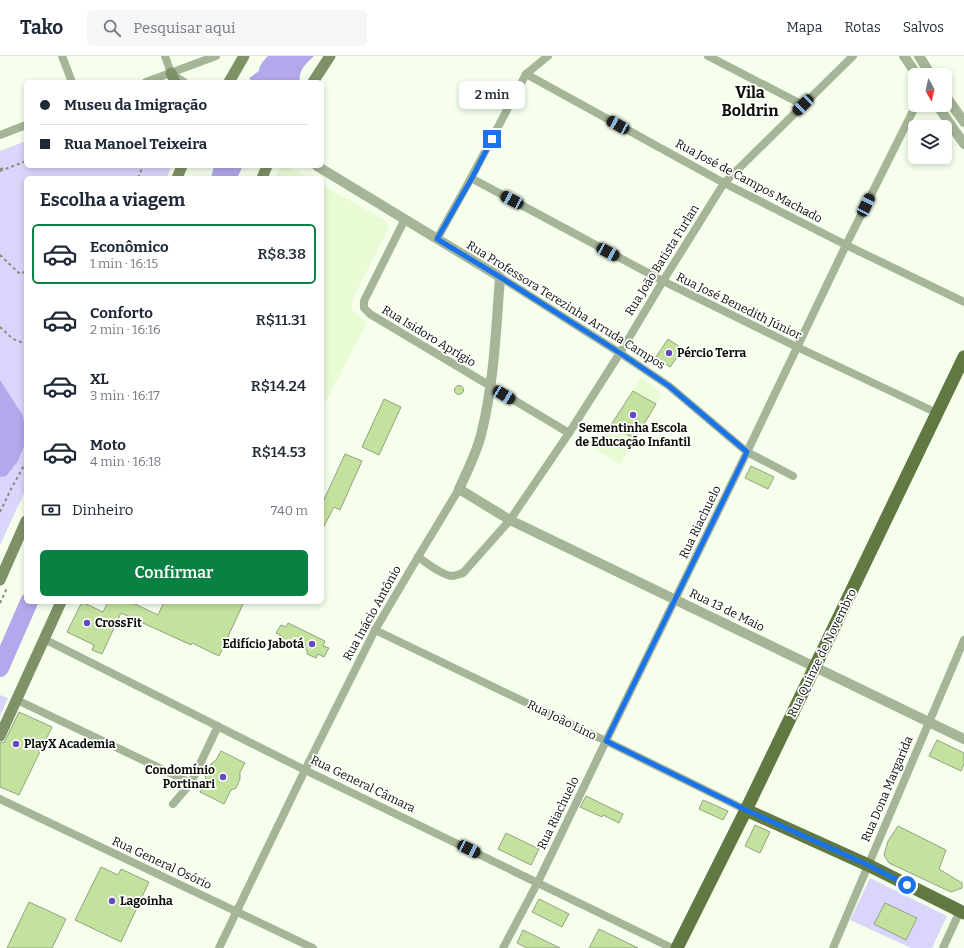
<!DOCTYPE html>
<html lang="pt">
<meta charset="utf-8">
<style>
:root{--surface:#fff;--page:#f6f6f7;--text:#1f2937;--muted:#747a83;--line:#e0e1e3;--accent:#0b8043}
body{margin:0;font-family:Bitter,serif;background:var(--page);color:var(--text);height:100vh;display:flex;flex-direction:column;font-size:15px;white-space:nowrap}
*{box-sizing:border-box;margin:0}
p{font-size:13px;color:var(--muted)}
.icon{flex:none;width:22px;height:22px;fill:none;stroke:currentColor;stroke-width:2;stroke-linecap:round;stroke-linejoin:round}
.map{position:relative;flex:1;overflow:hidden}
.drawer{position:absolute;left:24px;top:120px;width:300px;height:428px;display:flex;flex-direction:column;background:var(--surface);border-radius:6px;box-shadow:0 2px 6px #0003}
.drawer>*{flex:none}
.banner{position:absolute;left:24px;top:24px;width:300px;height:88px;border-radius:6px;box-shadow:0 2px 6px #0003;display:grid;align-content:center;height:88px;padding:0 16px;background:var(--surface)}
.needle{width:26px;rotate:172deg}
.fabs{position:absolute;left:908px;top:12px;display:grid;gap:8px}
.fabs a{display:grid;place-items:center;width:44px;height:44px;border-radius:6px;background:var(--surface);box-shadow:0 2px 6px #0003;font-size:20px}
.end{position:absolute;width:18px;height:18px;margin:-9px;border:5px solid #1a73e8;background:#fff;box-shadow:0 0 0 2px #fff}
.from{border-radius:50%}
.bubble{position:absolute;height:28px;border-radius:6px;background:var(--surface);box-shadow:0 2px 6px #0003;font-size:13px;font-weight:600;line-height:28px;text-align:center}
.car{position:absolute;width:12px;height:24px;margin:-12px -6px;border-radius:5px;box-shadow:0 0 3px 1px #0007;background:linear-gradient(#222 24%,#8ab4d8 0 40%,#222 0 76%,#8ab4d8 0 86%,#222 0)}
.banner b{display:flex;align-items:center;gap:14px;height:38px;font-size:15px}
.banner b+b{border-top:1px solid var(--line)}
.banner i{width:10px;height:10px;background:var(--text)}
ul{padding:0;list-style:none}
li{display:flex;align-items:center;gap:12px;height:60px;margin:0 8px 6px;padding:0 8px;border:2px solid transparent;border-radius:6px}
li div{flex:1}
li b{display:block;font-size:15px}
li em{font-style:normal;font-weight:600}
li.current{border-color:var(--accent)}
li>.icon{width:36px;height:36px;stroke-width:1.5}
h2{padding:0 16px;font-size:18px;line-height:48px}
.pay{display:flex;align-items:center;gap:10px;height:44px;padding:0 16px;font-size:15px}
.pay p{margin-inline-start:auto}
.action{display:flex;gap:8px;margin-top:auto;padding:8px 16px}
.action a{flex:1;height:46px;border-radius:6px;background:var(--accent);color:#fff;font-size:16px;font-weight:600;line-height:46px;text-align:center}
header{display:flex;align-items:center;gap:24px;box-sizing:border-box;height:56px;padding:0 20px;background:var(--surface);border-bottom:1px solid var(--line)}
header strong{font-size:19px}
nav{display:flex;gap:22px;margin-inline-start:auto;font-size:14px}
.search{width:280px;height:36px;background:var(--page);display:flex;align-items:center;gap:10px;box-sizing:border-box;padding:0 14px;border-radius:6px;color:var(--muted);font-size:15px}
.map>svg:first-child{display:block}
</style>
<header>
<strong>Tako</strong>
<div class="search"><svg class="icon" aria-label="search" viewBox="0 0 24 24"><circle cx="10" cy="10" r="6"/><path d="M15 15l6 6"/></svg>Pesquisar aqui</div>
<nav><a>Mapa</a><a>Rotas</a><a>Salvos</a></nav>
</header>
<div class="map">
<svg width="964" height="892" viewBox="0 0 964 892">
<rect width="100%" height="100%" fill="#f5ffec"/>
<g fill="#e8fbd4">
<polygon points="284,110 288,110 309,122 274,122 280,111"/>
<polygon points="322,129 386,165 389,171 352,244 352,253 359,261 367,266 325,347 322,345"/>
<polygon points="641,322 662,338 620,408 595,393"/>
</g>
<g fill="#dad5fa">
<polygon points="26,85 26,110 171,110 167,122 26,122 26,433 0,489 0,95"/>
<polygon points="0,639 8,642 0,660"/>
<polygon points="870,822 947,860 932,892 911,892 850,864"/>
</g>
<g fill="#b2a8eb">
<path d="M 268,0 L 314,0 C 306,7 298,15 300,26 L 252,26 L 249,22 C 253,20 255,17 259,15 C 259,9 264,4 268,0 Z"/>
<polygon points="214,110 236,110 231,114 227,122 211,122"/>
<polygon points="0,324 23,360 26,377 26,385 18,405 6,420 0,421"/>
<polygon points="26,542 26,546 29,546 0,612 0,606"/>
</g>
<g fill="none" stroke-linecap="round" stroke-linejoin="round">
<g stroke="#b2a8eb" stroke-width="18">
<polyline points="227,122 233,110"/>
<polyline points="0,612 29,546"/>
</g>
</g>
<g fill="#c3e29e" stroke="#94a184">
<polygon points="668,283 683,293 670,311 656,301"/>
<circle cx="459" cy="334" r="4.5"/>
<polygon points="633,335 656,348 635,383 611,369"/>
<polygon points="384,343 401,351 379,399 362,391"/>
<polygon points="345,398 362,405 340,454 334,451 322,474 322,448"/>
<polygon points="751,410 774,421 768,433 745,422"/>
<polygon points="82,546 103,556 108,546 131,546 158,559 164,546 244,546 219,600 192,587 191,589 121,557 102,598 92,594 94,589 67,576"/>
<polygon points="288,567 325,585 323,590 329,592 324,601 318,598 316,602 307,598 307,594 300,590 293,587 289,589 281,585 283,581 276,577 281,569 286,571"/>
<polygon points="19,656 52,671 19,739 0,731 0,687 4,686 6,683"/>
<polygon points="937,684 964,697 964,708 961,715 929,700"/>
<polygon points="221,695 245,707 240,716 240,723 236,732 231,734 224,748 200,736 206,724 205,719 211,708 216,704"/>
<polygon points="586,740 623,758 619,767 603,759 602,761 580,751"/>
<polygon points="703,744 728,755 723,764 699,753"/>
<polygon points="755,769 770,776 760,797 745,790"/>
<polygon points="898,770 946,794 939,813 962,827 962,832 951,836 889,807 884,799 888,785"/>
<polygon points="506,777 539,793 531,809 498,793"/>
<polygon points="101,811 118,819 121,813 149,826 121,886 75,864"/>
<polygon points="539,843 569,858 562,871 532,856"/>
<polygon points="29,846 66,863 52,892 7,892"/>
<polygon points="885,847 917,862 906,884 874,868"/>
<polygon points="599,873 638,892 589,892"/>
<polygon points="523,874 560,892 527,892 517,887"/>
</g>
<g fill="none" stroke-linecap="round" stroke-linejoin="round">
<g stroke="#878e80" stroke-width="2" stroke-dasharray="3 3" stroke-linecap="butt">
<polyline points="0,113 5,112"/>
<polyline points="0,115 26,105"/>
<polyline points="138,122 143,110"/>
<polyline points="0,199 20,218 26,215"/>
<polyline points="0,271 13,283 26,288"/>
<polyline points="0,456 11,433 26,406"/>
<polyline points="0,547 7,532"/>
</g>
<g stroke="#a6b497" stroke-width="8">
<polyline points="62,0 72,26"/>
<polyline points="165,0 171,17"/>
<polyline points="708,0 803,49"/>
<polyline points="172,18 184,26"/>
<polyline points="526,18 724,127 846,189 964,246"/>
<polyline points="146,26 216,0"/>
<polyline points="0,79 26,69"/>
<polyline points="471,122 663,225 797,291 937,357"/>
<polyline points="405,163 364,245 364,252 370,258 569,377"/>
<polyline points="437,183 471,122 526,18 548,0"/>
<polyline points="500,221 620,297 669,330 747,396 793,420"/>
<path d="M 418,501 C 427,507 440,518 451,520 C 456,520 459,518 463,517 L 510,464 L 569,377 L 620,297 L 663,225 L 724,127 L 853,0"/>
<polyline points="375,574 606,685 746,754"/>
<polyline points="44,583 305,714 672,892"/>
<polyline points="17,644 191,727 218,670"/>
<polyline points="0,743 313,892"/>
<polyline points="173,748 191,727"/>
<polyline points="219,892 305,714 375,574 418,501 459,433"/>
<polyline points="503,892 538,826 606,685 747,396 846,189 916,49"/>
<polyline points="833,892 964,584"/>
<polyline points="943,892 960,855"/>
</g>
<g stroke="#a6b497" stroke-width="10">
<polyline points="904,0 917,19"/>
<polyline points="919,0 931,19"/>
<polyline points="945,39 964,66"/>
<polyline points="937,49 964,88"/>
<path d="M 317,110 L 500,221 C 496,274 494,328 481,379 C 476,398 467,416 459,433 L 510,464 L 964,683"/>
</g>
<g stroke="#7e9167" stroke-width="11">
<polyline points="171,17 175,26"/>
<polyline points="229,26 244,0"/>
<polyline points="313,26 330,0"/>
<polyline points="177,122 182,110"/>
<polyline points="262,122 267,110"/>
<polyline points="0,524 26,465"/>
<polyline points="0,680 61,546"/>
</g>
<g stroke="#617843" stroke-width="13">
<polyline points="746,754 868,809 964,857"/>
<polyline points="677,892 746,754 964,301"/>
</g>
</g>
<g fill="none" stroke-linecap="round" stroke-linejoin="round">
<polyline stroke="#1a73e8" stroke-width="5" points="492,83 472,122 437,183 500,221 620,297 669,330 747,396 606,685 746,754 868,809 907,829"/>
</g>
<g fill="#6949c1" stroke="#fff" stroke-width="1.5">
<circle cx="669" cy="297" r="4"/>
<circle cx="633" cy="359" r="4"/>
<circle cx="87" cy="567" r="4"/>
<circle cx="312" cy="588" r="4"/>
<circle cx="16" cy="688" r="4"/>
<circle cx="223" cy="721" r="4"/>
<circle cx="112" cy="845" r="4"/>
</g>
<g text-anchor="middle" stroke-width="3.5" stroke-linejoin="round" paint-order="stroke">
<g font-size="12" fill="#0a0e05" stroke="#fff">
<text transform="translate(749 125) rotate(28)" y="4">Rua José de Campos Machado</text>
<text transform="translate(662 204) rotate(-58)" y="4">Rua João Batista Furlan</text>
<text transform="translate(566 249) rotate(32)" y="4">Rua Professora Terezinha Arruda Campos</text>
<text transform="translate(739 250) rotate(26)" y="4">Rua José Benedith Júnior</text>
<text transform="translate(429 280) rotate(31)" y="4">Rua Isidoro Aprígio</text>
<text transform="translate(700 466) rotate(-64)" y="4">Rua Riachuelo</text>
<text transform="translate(727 554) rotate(26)" y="4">Rua 13 de Maio</text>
<text transform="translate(372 557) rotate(-61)" y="4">Rua Inácio Antônio</text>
<text transform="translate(822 597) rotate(-64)" y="4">Rua Quinze de Novembro</text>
<text transform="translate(562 664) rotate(26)" y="4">Rua João Lino</text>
<text transform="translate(363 728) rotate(26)" y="4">Rua General Câmara</text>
<text transform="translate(887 733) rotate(-67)" y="4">Rua Dona Margarida</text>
<text transform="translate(558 757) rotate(-64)" y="4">Rua Riachuelo</text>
<text transform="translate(162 807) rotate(25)" y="4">Rua General Osório</text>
</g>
<g font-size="12" font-weight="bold" fill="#0a0e05" stroke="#fff" text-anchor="start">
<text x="677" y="301">Pércio Terra</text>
<text x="633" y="376" text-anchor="middle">Sementinha Escola<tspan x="633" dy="14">de Educação Infantil</tspan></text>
<text x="95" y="571">CrossFit</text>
<text x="304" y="592" text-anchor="end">Edifício Jabotá</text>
<text x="24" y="692">PlayX Academia</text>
<text x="215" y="718" text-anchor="end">Condomínio<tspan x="215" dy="14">Portinari</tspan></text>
<text x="120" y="849">Lagoinha</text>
</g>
<g font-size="16" font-weight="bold" fill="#0a0e05" stroke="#fff">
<text x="750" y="42">Vila<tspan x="750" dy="18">Boldrin</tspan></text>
</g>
</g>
</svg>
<div class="fabs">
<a><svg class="needle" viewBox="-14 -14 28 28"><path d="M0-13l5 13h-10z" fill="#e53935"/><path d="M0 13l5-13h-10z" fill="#747a83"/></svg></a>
<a><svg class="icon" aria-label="layers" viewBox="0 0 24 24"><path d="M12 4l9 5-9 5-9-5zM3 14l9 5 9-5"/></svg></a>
</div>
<i class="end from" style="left:907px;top:829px"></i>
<i class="end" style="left:492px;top:83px"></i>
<div class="bubble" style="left:459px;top:25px;width:66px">2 min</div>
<i class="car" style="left:803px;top:49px;rotate:225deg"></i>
<i class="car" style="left:618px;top:69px;rotate:299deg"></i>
<i class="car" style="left:512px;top:144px;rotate:298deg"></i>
<i class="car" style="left:866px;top:149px;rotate:26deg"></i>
<i class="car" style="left:608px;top:196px;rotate:118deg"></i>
<i class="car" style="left:504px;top:339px;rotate:121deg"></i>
<i class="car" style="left:469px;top:793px;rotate:116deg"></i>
<div class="banner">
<b><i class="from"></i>Museu da Imigração</b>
<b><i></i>Rua Manoel Teixeira</b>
</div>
<section class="drawer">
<h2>Escolha a viagem</h2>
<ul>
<li class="current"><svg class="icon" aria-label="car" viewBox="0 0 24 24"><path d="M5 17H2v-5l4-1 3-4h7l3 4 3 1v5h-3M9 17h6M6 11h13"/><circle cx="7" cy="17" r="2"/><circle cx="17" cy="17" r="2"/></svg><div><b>Econômico</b><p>1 min · 16:15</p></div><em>R$8.38</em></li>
<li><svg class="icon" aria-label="car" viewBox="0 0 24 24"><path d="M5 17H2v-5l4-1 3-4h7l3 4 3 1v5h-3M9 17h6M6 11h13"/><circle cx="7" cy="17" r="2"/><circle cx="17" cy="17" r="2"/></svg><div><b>Conforto</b><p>2 min · 16:16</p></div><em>R$11.31</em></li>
<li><svg class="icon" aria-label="car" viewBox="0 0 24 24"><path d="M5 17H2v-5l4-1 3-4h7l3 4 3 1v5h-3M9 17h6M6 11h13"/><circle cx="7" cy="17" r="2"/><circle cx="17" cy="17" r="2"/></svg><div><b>XL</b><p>3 min · 16:17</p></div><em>R$14.24</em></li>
<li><svg class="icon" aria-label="car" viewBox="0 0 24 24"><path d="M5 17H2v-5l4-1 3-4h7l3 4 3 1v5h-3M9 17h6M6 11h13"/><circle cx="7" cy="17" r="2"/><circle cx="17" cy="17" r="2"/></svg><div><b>Moto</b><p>4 min · 16:18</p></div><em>R$14.53</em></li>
</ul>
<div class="pay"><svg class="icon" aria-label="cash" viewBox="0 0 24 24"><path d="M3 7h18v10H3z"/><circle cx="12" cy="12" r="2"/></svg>Dinheiro<p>740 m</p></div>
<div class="action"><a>Confirmar</a></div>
</section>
</div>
